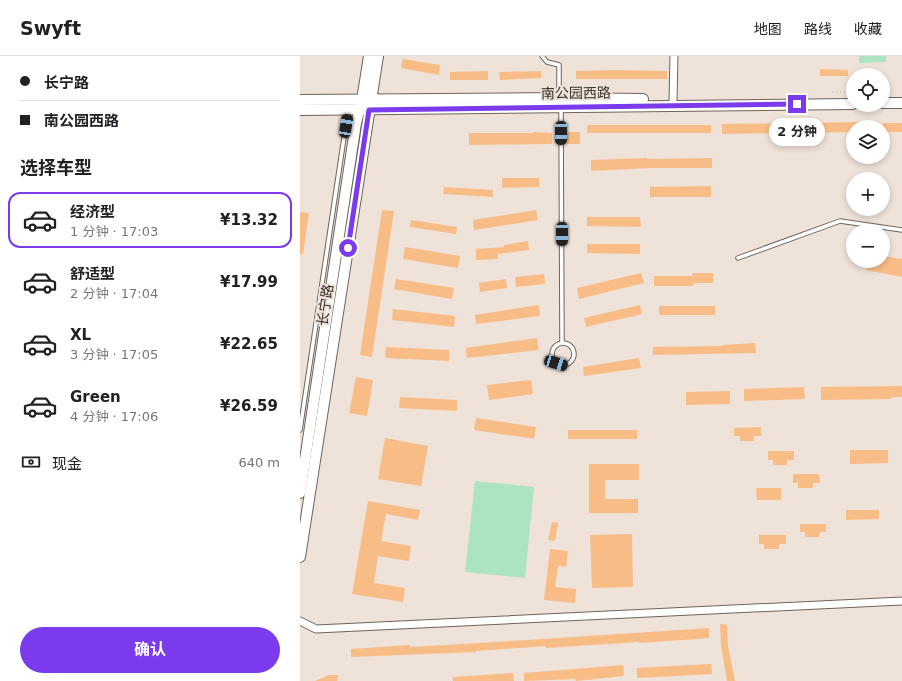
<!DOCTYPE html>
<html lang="zh">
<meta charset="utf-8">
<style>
:root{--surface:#fff;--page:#f6f6f6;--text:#202124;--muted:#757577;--line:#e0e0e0;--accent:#7c3aed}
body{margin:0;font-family:"DejaVu Sans","Noto Sans SC",sans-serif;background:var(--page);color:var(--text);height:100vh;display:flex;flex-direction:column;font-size:15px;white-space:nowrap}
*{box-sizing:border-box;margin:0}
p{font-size:13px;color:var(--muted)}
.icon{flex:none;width:22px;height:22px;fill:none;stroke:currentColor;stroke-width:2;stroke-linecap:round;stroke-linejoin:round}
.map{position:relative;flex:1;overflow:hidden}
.drawer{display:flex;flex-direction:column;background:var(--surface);width:300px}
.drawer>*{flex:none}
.top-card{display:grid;align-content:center;height:88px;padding:0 20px;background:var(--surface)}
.controls{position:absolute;left:546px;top:12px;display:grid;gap:8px}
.controls a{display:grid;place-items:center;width:44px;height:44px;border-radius:50%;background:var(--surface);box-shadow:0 2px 6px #0003;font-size:20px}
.end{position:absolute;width:18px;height:18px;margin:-9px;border:5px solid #7c3aed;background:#fff;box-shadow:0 0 0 2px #fff}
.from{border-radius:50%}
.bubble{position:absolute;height:28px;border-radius:14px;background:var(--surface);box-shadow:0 2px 6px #0003;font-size:13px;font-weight:700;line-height:28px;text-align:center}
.car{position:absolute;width:12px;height:24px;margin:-12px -6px;border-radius:5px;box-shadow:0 0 3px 1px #0007;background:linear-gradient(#222 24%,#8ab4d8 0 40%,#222 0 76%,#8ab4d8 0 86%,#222 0)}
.top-card b{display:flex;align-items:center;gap:14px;height:38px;font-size:15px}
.top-card b+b{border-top:1px solid var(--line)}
.top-card i{width:10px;height:10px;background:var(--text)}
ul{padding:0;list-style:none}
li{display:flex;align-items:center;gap:12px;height:56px;margin:0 8px 6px;padding:0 12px;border:2px solid transparent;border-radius:12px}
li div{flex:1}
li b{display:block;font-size:15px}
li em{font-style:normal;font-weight:700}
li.current{border-color:var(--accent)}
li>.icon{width:36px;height:36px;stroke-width:1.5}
h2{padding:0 20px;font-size:18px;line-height:48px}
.pay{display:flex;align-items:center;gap:10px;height:44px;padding:0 20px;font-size:15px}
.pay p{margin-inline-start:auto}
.action{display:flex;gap:8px;margin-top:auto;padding:8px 20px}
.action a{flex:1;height:46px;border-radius:24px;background:var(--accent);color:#fff;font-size:16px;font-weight:700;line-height:46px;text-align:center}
header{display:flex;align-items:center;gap:24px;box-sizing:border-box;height:56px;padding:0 20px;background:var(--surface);border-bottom:1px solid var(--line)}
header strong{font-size:19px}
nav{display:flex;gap:22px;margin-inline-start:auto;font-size:14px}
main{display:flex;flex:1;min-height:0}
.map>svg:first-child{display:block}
</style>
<header>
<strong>Swyft</strong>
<nav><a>地图</a><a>路线</a><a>收藏</a></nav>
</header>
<main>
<section class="drawer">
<div class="top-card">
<b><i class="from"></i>长宁路</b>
<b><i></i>南公园西路</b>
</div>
<h2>选择车型</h2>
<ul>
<li class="current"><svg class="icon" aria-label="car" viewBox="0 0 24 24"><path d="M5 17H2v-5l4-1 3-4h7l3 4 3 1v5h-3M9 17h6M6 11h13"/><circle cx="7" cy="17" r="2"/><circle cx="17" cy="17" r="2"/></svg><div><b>经济型</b><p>1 分钟 · 17:03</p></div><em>¥13.32</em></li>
<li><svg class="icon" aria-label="car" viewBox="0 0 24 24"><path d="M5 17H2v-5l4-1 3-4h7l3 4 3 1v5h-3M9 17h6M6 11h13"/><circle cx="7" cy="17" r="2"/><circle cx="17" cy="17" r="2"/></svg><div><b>舒适型</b><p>2 分钟 · 17:04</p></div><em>¥17.99</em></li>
<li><svg class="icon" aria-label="car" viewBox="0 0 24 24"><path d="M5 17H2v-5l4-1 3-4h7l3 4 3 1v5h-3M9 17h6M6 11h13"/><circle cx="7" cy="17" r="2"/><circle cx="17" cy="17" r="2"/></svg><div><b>XL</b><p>3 分钟 · 17:05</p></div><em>¥22.65</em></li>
<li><svg class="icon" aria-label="car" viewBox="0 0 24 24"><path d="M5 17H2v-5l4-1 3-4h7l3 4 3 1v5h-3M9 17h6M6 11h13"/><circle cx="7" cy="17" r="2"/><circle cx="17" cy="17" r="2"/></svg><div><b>Green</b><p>4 分钟 · 17:06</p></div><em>¥26.59</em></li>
</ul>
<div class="pay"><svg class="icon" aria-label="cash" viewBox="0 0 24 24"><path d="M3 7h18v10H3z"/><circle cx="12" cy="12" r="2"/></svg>现金<p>640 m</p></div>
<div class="action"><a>确认</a></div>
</section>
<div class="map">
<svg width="602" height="625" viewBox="0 0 602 625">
<rect width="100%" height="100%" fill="#efe2d8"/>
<g fill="#ace4c2">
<polygon points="559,0 586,0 586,6 559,7"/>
<polygon points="175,425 234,431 225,522 165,516"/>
</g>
<g fill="#f8bd87">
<polygon points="103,3 140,9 139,19 101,12"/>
<polygon points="520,13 548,14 548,20 520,20"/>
<polygon points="316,14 367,15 367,23 276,23 276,15"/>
<polygon points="188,15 188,24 150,24 150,16"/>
<polygon points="241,15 241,22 200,24 199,16"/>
<polygon points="562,66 562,71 553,71 553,76 422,78 422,68"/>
<rect x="583" y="67" width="19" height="9"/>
<rect x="287" y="69" width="124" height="8"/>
<polygon points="233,76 252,77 252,88 169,89 169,77 233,77"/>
<rect x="266" y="76" width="14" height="12"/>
<polygon points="347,102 347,103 412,102 412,112 351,112 291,115 291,104"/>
<polygon points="202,122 239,122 239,131 202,132"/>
<polygon points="411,130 411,141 350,141 350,131"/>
<polygon points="144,131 193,134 193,141 143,138"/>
<polygon points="82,154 94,155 72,301 60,299"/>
<polygon points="236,154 238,164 174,174 173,164"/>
<polygon points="0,156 9,157 3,198 0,198"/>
<polygon points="287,161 340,161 341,171 287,170"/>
<polygon points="111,164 157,171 156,178 110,171"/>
<polygon points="228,185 229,194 198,198 198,203 176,204 176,193 204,191 204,189"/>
<polygon points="287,188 340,188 340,198 287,197"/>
<polygon points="105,191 160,200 158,212 103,203"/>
<polygon points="583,200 602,203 602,221 566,214 568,205 583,205"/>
<polygon points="341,217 344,227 279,243 277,232"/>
<polygon points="393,217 413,217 413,227 393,227 393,230 354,230 354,220 392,220"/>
<polygon points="244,218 245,228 216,231 215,221"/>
<polygon points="96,223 154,232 152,243 94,233"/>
<polygon points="206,223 207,232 180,236 179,227"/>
<polygon points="239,249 240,260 176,268 175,259"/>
<polygon points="340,249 342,258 286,271 284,262"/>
<rect x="359" y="250" width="56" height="9"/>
<polygon points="93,253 155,260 154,271 92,264"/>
<polygon points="237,282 239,294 167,302 166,292"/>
<polygon points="455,287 456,297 353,299 353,291 422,290 422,289"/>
<polygon points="86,291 149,294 149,305 85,302"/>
<polygon points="339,302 341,312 284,320 283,311"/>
<polygon points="56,321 73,324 67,360 49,357"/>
<polygon points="231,324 233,338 189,344 187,329"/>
<polygon points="602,330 602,341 591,341 591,343 521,344 521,331"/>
<polygon points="504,331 505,343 444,345 444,333"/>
<polygon points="430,335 430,348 386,349 386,336"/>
<polygon points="100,341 157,344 157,355 99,352"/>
<polygon points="176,362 236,371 234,383 174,374"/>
<polygon points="461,371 461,380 454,380 454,385 440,385 440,380 434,380 434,372"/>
<rect x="268" y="374" width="69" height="9"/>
<polygon points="85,382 128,390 121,430 78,423"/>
<polygon points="550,394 588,394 588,407 550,408"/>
<polygon points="468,395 494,395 494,404 487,404 487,409 473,409 473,404 468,404"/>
<polygon points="289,408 339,408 339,424 305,424 305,443 338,443 338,457 289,457"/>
<polygon points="493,418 519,418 520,427 513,427 513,432 498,432 498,426 493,427"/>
<polygon points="456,432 481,432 481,444 457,444"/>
<polygon points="68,445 120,454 118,464 86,458 81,485 111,490 109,505 78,500 74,527 105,532 103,546 52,538"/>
<polygon points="546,454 579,454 579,463 546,464"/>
<polygon points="252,466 258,467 255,485 248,484"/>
<polygon points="500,468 526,468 526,476 520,476 519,481 505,481 505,476 500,476"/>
<polygon points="332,478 333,531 292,532 290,479"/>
<polygon points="459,479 486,479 486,488 479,488 479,493 464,493 464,488 459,488"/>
<polygon points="250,493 268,495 266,511 258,510 255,531 276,533 275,547 244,544"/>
<polygon points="420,568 427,569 428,590 435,625 427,625 421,589"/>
<polygon points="409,572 409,582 339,587 339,586 246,592 246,590 176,595 176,596 51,601 51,593 110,589 110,591 181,587"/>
<polygon points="411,608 412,618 337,622 337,612"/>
<polygon points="323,609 324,620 276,625 275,623 224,625 224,617"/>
<polygon points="213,617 214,625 153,625 153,621"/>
<polygon points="29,619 38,619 37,625 15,625"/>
</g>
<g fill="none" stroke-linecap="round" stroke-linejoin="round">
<defs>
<g id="lane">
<polyline points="242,0 247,6 259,9 259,41"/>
<polyline points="261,52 262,286"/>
<polyline points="438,202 540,165 602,174"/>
<circle cx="263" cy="298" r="11"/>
<polyline points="0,374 48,55"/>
</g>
<g id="street">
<polyline points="373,44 374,0"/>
<polyline points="0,565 16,573 602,545"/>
</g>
<g id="secondary">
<polyline points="0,44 259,42 343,43"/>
<polyline points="583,47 602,47"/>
<polyline points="0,54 553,48"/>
<polyline points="0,437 56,67 62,44 69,0"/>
<polyline points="0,501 78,0"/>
</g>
</defs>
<use href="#lane" stroke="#6f645b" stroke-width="5.5"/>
<use href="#street" stroke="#6f645b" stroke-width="9"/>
<use href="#secondary" stroke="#6f645b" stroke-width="12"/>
<polyline stroke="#b4a9a1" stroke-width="1" stroke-dasharray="1 3" stroke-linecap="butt" points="532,36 545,36"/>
<use href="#lane" stroke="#fff" stroke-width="3.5"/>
<use href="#street" stroke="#fff" stroke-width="7"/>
<use href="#secondary" stroke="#fff" stroke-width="10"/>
</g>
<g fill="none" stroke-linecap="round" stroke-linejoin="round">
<polyline stroke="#7c3aed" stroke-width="5" points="48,192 69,54 497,48"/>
</g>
<g text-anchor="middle" stroke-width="4" stroke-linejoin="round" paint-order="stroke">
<g font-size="14" fill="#35302c" stroke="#efe2d8">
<text transform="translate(276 37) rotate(-1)" y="5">南公园西路</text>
<text transform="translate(25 249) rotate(-81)" y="5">长宁路</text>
</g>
</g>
</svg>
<div class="controls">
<a><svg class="icon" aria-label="locate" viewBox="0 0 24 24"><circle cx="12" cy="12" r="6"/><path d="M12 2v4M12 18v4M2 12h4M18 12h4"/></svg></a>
<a><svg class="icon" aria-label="layers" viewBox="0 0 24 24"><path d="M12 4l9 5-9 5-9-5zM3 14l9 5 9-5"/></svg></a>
<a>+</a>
<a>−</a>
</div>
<i class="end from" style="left:48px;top:192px"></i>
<i class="end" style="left:497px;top:48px"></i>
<div class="bubble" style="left:469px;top:62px;width:56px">2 分钟</div>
<i class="car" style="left:46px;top:70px;rotate:9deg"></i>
<i class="car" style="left:261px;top:77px;rotate:180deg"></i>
<i class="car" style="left:262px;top:178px;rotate:180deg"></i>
<i class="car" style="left:256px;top:307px;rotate:107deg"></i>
</div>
</main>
